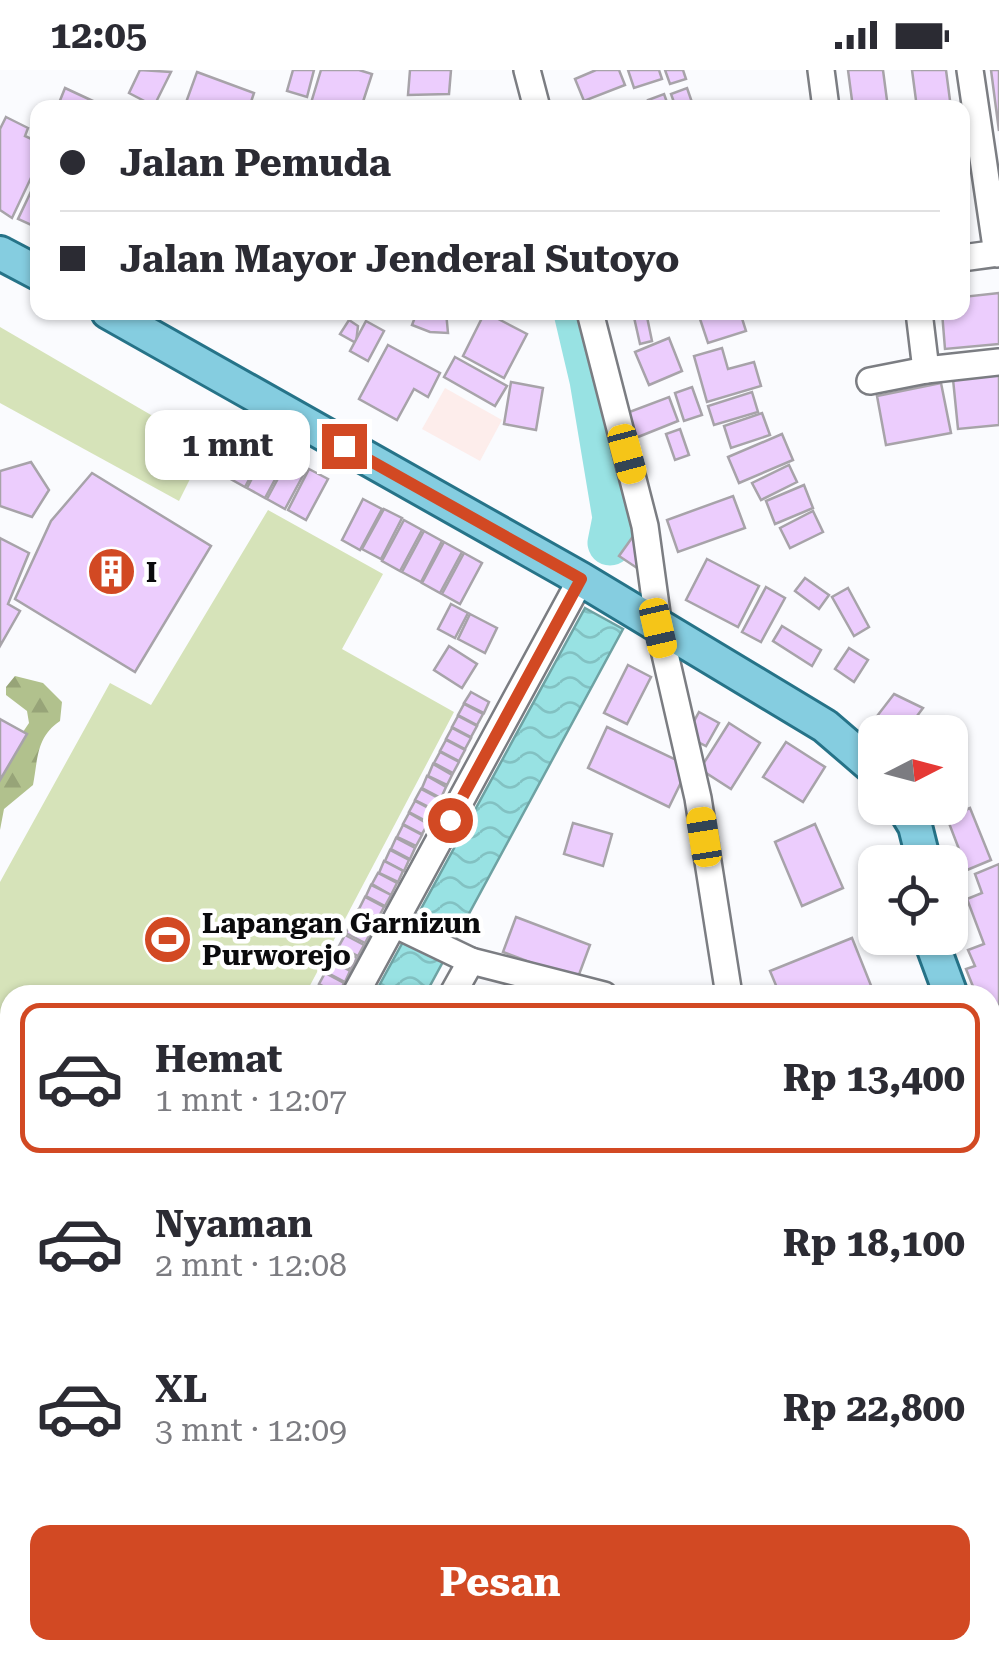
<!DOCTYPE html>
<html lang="id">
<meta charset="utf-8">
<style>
:root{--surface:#fff;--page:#f2f2f3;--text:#2b2b33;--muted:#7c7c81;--line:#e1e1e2;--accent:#d24923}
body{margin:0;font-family:"Roboto Serif",serif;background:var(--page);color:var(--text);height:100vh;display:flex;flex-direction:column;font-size:38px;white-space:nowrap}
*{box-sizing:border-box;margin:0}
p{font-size:32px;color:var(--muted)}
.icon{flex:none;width:55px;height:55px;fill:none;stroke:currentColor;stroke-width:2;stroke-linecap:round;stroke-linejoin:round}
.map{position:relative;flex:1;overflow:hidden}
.sheet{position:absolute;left:0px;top:915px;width:1000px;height:675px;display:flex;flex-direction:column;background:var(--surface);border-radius:30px 30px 0 0;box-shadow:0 2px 8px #0004}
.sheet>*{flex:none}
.banner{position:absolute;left:30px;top:30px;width:940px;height:220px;border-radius:20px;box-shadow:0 2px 8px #0004;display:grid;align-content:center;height:220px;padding:0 30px;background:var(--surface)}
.needle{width:65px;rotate:84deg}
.tools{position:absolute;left:858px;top:645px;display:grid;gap:20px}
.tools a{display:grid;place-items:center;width:110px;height:110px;border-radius:20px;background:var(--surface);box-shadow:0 2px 8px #0004;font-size:50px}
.end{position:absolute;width:45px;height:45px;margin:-22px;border:12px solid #d24923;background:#fff;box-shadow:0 0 0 5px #fff}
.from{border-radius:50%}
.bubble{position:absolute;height:70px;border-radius:20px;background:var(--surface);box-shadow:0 2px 8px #0004;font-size:32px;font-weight:700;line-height:70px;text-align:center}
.car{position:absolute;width:30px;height:60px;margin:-30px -15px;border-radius:12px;box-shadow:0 0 8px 2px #0007;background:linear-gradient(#f5c518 24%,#345 0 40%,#f5c518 0 76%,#345 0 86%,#f5c518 0)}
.banner b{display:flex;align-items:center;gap:35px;height:95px;font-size:38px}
.banner b+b{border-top:2px solid var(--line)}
.banner i{width:25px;height:25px;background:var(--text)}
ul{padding:18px 0 0;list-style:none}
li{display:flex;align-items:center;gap:30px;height:150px;margin:0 20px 15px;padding:0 10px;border:5px solid transparent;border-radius:20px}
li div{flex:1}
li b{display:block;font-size:38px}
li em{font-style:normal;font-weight:700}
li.on{border-color:var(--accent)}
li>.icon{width:90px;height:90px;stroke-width:1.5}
.cta{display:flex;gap:20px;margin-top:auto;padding:20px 30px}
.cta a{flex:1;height:115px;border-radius:20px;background:var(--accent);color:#fff;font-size:40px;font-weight:700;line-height:115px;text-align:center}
.status{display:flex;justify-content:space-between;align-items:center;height:70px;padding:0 50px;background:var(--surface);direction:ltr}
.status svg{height:28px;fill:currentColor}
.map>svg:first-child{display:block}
</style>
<div class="status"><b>12:05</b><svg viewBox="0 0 49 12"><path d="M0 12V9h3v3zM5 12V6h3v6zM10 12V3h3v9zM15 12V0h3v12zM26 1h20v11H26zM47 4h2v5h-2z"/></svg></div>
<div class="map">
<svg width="999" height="1590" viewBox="0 0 999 1590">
<defs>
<pattern id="forest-firs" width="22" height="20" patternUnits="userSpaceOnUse" patternTransform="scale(2.5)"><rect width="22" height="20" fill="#b1c18d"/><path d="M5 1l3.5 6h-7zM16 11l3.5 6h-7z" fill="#97a478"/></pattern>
<pattern id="water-waves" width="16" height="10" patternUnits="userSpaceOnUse" patternTransform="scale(2.5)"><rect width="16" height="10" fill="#98e2e3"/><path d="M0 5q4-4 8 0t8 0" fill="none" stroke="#82c1c2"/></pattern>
</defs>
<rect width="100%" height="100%" fill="#fafbfe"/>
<polygon fill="#fdedeb" points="445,318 502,350 480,391 422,359"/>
<path fill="url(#forest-firs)" d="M 15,606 L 43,613 L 62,632 L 60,651 C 36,667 38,689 33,715 L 4,739 L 0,760 L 0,696 L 29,653 L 27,641 L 6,625 L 6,617 Z"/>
<g fill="#d6e3b9">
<polygon points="0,257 206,377 179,431 0,333"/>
<polygon points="268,440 383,504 342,579 454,642 305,925 10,925 10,1233 0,1227 0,812 110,613 151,635"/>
</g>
<polygon fill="url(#water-waves)" stroke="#6ea2a3" stroke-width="2.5" points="585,538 623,559 425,925 374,925"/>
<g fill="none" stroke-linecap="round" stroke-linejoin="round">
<polyline stroke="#98e2e3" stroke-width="45" points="576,242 592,310 615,448 610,473"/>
</g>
<g fill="#eccdfd" stroke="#a7a3a9" stroke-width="2.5">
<polygon points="140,0 171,2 154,36 129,23"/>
<polygon points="293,0 314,0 307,27 287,21"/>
<polygon points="321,0 359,0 372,4 361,38 322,38 311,33"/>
<polygon points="410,0 451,0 449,24 408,25"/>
<polygon points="596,0 619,0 625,15 584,31 575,9"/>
<polygon points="628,0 659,0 662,9 634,18"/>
<polygon points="665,0 683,0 686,9 670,14"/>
<polygon points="848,0 883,0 888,38 853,38"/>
<polygon points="912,0 946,0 951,38 917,38"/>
<polygon points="991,0 999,0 999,61"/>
<polygon points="197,2 254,23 249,38 184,38"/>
<polygon points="65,18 108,38 57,38"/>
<polygon points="687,18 694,38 676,38 671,24"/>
<polygon points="664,24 669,38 650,38 648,30"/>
<polygon points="6,47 28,58 25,66 38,72 38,93 12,148 0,140 0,59"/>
<polygon points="37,109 38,110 38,158 18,149"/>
<polygon points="999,223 999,274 945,279 942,242 962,242 962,227"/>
<polygon points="417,242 446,242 448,263 430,262 412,255"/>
<polygon points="485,242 527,264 504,308 463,286"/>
<polygon points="646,242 652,271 640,274 633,243"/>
<polygon points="721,242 740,242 746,261 708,273 700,249"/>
<polygon points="349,250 358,256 356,273 340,264"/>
<polygon points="366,251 384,261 368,291 350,281"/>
<polygon points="669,268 682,301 649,315 635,282"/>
<polygon points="388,275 440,303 428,327 414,319 397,350 359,329"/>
<polygon points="722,278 728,299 754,292 761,316 707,332 694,286"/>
<polygon points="455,287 507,316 495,336 444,307"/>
<polygon points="999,304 999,355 958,359 953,309"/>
<polygon points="511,312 543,318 536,360 504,354"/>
<polygon points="941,313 951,363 886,375 877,326"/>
<polygon points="692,317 702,345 684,351 675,323"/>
<polygon points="752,322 758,342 714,355 708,336"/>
<polygon points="669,327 678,351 633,369 624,344"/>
<polygon points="762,343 770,365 731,378 724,356"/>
<polygon points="228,355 246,365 225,406 206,396"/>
<polygon points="680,359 689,385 675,390 666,364"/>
<polygon points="782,364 793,390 739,413 728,387"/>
<polygon points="248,366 267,376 245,417 227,407"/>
<polygon points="268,377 287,387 265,428 247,418"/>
<polygon points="289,388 307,398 285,439 267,429"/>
<polygon points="31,392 49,420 32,447 0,436 0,401"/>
<polygon points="789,395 797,412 761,430 752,413"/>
<polygon points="309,399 328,409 306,450 288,440"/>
<polygon points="92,403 211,476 135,602 15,529 51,451"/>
<polygon points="804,415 813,438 775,454 766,431"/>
<polygon points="733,426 745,458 678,482 667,450"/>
<polygon points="363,429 382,439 360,480 342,470"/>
<polygon points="384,439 402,448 381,489 362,479"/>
<polygon points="813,441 823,462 790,478 780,458"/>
<polygon points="404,450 422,460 400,501 382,491"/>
<polygon points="639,458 640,500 619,486"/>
<polygon points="424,461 442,471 421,512 402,502"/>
<polygon points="0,468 29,483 8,534 20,541 0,576"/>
<polygon points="444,472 462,482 440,523 422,513"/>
<polygon points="464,483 482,493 460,534 442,524"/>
<polygon points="707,489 759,516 738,557 686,530"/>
<polygon points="805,508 829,525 819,539 795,521"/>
<polygon points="766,517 785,528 761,572 742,562"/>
<polygon points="848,518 869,557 854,566 832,527"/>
<polygon points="451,534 468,543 455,568 438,559"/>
<polygon points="470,544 497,558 485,583 458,569"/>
<polygon points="782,556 821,580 812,596 773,571"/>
<polygon points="449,576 477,594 462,618 434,600"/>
<polygon points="849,578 868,590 854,612 835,599"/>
<polygon points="628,595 651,607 627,654 604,643"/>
<polygon points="471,622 489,632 484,643 464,633"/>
<polygon points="894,624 923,638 905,662 887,662 874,650"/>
<polygon points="464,634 483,644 477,655 458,645"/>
<polygon points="699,642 719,653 706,676 686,666"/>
<polygon points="458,646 477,656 471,667 452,657"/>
<polygon points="0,649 27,664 0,710"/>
<polygon points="729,653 760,673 731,719 700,699"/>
<polygon points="607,657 689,696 669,737 588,698"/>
<polygon points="452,658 471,668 465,679 446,669"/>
<polygon points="446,670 465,680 459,691 440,681"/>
<polygon points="786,672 825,697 803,732 763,707"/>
<polygon points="440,682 459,692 453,703 434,693"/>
<polygon points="950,686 962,709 950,715"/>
<polygon points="433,694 452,705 447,715 428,706"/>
<polygon points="427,706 446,717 441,728 422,718"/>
<polygon points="421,719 440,729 435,740 415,730"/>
<polygon points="415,731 434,741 428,752 409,742"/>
<polygon points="970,738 991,790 967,800 947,748"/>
<polygon points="409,743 428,754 422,764 403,754"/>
<polygon points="573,753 612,764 603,796 564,784"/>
<polygon points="815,754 843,818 802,836 775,772"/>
<polygon points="403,755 422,765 416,776 397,767"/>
<polygon points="396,768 415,778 410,789 391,779"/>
<polygon points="390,780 409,790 404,801 385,791"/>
<polygon points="384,791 403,801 398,812 379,803"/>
<polygon points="999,794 999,934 990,938 990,925 984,925 983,921 976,924 966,899 975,896 968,880 984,874 967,829 982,823 975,804"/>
<polygon points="378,803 397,813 391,825 372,814"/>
<polygon points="371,815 391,825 385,836 366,826"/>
<polygon points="365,827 384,837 378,848 359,839"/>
<polygon points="358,840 377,850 372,861 353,851"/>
<polygon points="516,847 590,875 577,910 503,882"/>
<polygon points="352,852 371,862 365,873 346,863"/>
<polygon points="345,865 364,875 358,886 339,876"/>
<polygon points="852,868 872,918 854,925 780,925 770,901"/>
<polygon points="338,878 357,888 351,899 332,889"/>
<polygon points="331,890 350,901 345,912 326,902"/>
<polygon points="325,903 344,913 338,924 319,914"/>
<polygon points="10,1238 10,1303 1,1318 0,1255"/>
<polygon points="990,1466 999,1474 999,1482 990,1493"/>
<polygon points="990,1561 997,1565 987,1590 918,1590 923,1580 990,1580"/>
<polygon points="106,1580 175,1580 170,1590 101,1590"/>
<polygon points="479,1580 517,1580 511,1590 473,1590"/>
<polygon points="517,1580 529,1580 550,1590 513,1590"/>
<polygon points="535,1580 573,1580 568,1590 552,1590"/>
<polygon points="668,1580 749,1580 744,1590 664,1590"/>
</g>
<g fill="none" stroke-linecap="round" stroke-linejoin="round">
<defs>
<g id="minor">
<polyline points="527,0 537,38"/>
<polyline points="821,0 826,38"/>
<polyline points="970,0 997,184"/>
<polyline points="962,188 999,183"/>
<polyline points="590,242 645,456 659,558 698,728 729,925"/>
<polyline points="919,242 926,300 999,292"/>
<polyline points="870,311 926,300"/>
<polyline points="394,854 471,891"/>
<polyline points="355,925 581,509"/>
<polyline points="452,925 471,891 604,925"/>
<polyline points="990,1234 999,1216"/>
<polyline points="0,1579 10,1561"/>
<polyline points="819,1590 823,1580"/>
</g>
<g id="major">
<polyline points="0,183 38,203"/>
<polyline points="108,242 581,509 825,656 875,699"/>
<polyline points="904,738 915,756 924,792"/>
<polyline points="930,868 951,925"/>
<polyline points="990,1022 999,1033"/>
<polyline points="0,1369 10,1374"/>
<polyline points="364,1580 380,1590"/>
</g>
</defs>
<use href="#minor" stroke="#7b7d82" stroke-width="30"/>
<use href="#major" stroke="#267388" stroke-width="38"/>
<polyline stroke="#7e7e81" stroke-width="5" stroke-dasharray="5 8" stroke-linecap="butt" points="297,1580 314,1590"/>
<use href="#minor" stroke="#fff" stroke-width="25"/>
<use href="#major" stroke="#85cde0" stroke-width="32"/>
</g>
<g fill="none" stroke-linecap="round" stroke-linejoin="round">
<polyline stroke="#d24923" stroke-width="12" points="344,376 581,509 450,750"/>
</g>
<defs>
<symbol id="building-disc" viewBox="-11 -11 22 22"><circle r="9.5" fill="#d24923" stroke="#fff"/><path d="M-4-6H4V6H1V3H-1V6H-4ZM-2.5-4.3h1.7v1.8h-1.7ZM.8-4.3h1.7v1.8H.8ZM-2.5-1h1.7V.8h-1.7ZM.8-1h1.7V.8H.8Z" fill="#fff"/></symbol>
<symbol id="stadium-disc" viewBox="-11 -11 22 22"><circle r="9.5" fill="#d24923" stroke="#fff"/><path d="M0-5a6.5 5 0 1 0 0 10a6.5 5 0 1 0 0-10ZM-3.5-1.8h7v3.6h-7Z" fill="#fff"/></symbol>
</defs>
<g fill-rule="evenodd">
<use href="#building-disc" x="84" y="474" width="55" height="55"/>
<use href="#stadium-disc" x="140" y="842" width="55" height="55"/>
</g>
<g text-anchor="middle" stroke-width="9" stroke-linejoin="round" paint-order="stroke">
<g font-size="28" font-weight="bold" fill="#0b0b0d" stroke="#fff" text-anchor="start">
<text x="146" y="512">I</text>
<text x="202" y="863">Lapangan Garnizun<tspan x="202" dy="32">Purworejo</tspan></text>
</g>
</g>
</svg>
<div class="tools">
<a><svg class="needle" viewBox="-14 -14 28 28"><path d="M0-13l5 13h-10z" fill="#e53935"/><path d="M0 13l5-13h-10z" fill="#7c7c81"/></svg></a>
<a><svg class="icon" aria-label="locate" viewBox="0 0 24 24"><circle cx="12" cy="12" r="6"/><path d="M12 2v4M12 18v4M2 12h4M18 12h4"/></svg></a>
</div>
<i class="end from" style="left:450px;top:750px"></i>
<i class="end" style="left:344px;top:376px"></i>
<div class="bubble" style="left:145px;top:340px;width:165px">1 mnt</div>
<i class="car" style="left:627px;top:384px;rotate:165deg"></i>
<i class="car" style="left:658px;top:558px;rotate:167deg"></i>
<i class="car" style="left:704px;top:767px;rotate:351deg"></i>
<div class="banner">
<b><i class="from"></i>Jalan Pemuda</b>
<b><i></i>Jalan Mayor Jenderal Sutoyo</b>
</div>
<section class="sheet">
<ul>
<li class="on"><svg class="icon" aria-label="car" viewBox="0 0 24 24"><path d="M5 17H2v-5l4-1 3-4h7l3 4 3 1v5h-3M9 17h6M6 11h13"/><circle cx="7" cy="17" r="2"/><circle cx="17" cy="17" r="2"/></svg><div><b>Hemat</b><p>1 mnt · 12:07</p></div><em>Rp 13,400</em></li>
<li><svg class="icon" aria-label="car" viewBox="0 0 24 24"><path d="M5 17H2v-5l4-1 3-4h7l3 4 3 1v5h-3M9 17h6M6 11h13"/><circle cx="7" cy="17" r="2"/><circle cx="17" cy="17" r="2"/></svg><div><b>Nyaman</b><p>2 mnt · 12:08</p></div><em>Rp 18,100</em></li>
<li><svg class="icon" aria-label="car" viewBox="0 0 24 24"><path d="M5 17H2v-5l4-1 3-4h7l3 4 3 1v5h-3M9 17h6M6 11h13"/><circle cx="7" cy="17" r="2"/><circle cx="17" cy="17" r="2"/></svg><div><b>XL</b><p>3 mnt · 12:09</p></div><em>Rp 22,800</em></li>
</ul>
<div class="cta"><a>Pesan</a></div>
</section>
</div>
